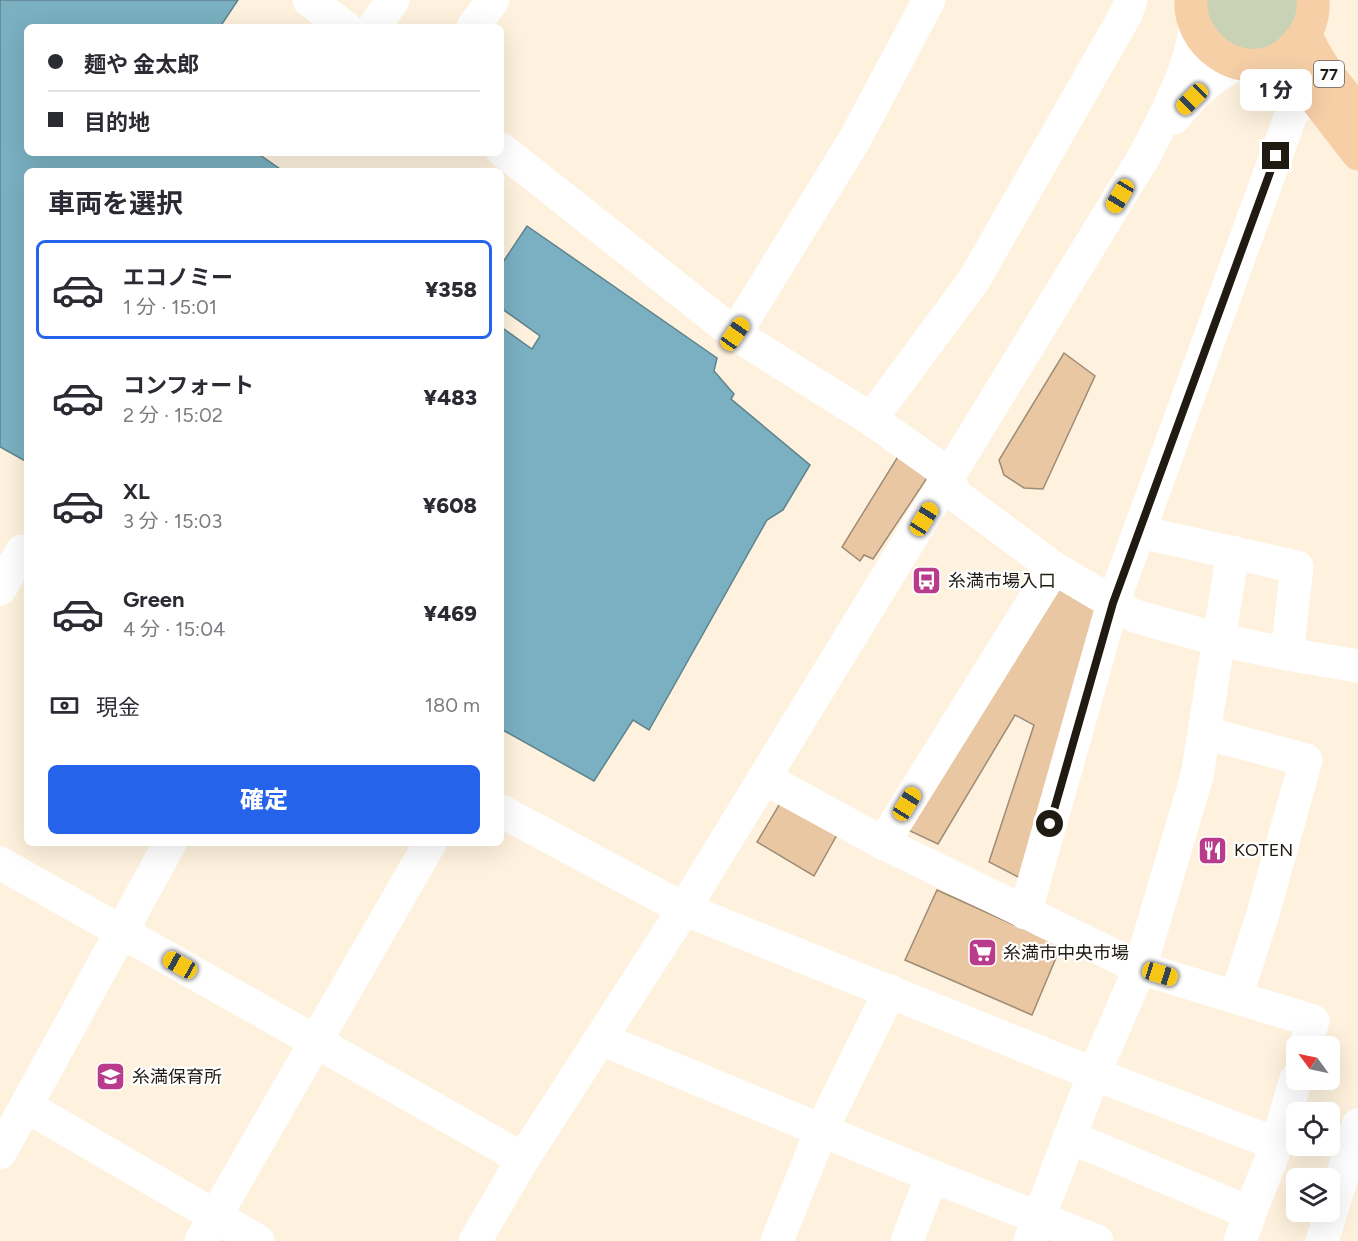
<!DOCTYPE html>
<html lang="ja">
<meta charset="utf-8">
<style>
:root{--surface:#fff;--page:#f2f2f3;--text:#2b2b33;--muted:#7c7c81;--line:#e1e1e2;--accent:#2563eb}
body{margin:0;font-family:Figtree,"Noto Sans JP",sans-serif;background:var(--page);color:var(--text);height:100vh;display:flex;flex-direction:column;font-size:22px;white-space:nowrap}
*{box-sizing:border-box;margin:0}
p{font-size:20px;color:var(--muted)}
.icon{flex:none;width:33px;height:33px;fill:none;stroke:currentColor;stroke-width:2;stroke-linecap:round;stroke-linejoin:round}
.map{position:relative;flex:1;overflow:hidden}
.side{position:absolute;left:24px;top:168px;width:480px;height:678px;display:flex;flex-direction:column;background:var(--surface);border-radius:9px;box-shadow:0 6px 24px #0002}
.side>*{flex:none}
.guide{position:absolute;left:24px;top:24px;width:480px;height:132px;border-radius:9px;box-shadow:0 6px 24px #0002;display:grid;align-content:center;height:132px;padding:0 24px;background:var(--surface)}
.needle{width:39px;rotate:303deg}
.tools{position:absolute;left:1286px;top:1036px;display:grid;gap:12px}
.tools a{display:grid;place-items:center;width:54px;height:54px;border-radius:9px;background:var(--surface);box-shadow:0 6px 24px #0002;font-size:30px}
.end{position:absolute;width:27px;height:27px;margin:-14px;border:8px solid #201b12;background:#fff;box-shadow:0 0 0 3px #fff}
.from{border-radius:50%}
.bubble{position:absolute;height:42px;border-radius:9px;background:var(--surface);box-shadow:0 6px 24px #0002;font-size:20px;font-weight:800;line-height:42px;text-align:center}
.car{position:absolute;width:18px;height:36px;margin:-18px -9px;border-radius:8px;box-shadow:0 0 4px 2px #0007;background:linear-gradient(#f5c518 24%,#345 0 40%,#f5c518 0 76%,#345 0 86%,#f5c518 0)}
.guide b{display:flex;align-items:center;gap:21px;height:57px;font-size:22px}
.guide b+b{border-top:2px solid var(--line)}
.guide i{width:15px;height:15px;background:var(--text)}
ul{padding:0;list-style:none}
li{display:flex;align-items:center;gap:18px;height:99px;margin:0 12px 9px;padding:0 12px;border:3px solid transparent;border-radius:9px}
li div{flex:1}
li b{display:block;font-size:22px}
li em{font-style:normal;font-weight:800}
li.selected{border-color:var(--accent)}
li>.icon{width:54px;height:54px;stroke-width:1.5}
h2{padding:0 24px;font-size:27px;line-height:72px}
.pay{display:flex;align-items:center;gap:15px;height:66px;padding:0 24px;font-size:22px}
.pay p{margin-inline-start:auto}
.cta{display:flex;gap:12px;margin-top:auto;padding:12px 24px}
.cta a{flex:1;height:69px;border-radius:9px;background:var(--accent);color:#fff;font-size:24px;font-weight:800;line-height:69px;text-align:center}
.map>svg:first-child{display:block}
</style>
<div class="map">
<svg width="1358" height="1241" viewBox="0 0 1358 1241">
<rect width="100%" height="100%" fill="#fef2de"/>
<polygon fill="#c9d2b4" points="1201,0 1302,0 1301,15 1282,43 1251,54 1221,44"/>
<g fill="#7ab0c2" stroke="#5f838d" stroke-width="1.5">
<polygon points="0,0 238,0 220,27 27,27 27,153 257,153 283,171 27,171 27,462 0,447"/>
<polygon points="527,226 717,358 714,371 734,394 731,399 810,465 783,510 767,520 649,730 633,720 594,781 501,729 501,327 532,349 540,336 501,308 501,265"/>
</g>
<g fill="#e8c7a2" stroke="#9e8c77" stroke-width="1.5">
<polygon points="1064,353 1095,376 1043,489 1024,488 1004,475 999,460"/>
<polygon points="902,450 933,469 873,559 864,555 860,561 842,547"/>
<polygon points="1055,578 1101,607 1024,880 989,862 1034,725 1015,715 938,844 908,830"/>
<polygon points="782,800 838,833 814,876 757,842"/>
<polygon points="937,890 1061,946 1032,1015 905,960"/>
</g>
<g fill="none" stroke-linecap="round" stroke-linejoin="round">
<g stroke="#fff" stroke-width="33">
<polyline points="309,0 345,27"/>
<polyline points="374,27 393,0"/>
<polyline points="473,27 493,0"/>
<path d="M 1174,118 C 1191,96 1213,74 1239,64"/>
<polyline points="501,149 735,334 871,419 937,466 948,480 957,496 1054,568 1135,616 1220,640 1287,654 1358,666"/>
<polyline points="735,334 855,139 929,0"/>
<polyline points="871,419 974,280 1126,14 1131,0"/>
<polyline points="1140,532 1297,567 1287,654"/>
<polyline points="0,589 22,551"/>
<polyline points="1205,733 1306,760 1262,917 1236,997"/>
<polyline points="764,778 883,843 1140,968 1313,1021 1305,1047"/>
<polyline points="501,811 684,909 1094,1074 1277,1144 1296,1079"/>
<polyline points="883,843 1054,568"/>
<polyline points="0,863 523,1159"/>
<polyline points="1025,913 1113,603 1292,112 1314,96"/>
<polyline points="601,1039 932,1176 1097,1241"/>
<polyline points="26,1106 258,1241"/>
<polyline points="1070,1137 1250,1213 1277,1144"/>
<polyline points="0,1153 170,843"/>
<polyline points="201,1241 430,843"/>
<path d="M 475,1241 L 523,1159 L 684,909 L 1145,155 C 1165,114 1190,73 1195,27"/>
<polyline points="777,1241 822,1129 890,991"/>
<polyline points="907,1241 932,1176"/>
<polyline points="1030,1241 1094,1074 1140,968 1197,776 1233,552"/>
<polyline points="1240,1241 1250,1213"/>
<polyline points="1322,1241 1358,1125"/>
</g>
<g stroke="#f6cfa7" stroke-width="33">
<path d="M 1191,0 C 1188,42 1236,80 1277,60 C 1287,55 1295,47 1301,39 C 1310,28 1314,14 1313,0"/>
<path d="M 1306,34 C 1317,63 1338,87 1358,111"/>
<polyline points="1276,61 1304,84 1358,154"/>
</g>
</g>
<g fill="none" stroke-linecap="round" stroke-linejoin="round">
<polyline stroke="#201b12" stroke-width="8" points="1050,824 1113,603 1276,156"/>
</g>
<defs>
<symbol id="bus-square" viewBox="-11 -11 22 22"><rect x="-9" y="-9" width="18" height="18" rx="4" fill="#b83b8c" stroke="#fff"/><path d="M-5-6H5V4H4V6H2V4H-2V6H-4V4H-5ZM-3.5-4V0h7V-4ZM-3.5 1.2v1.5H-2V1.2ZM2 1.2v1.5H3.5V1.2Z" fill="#fff"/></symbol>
<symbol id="restaurant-square" viewBox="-11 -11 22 22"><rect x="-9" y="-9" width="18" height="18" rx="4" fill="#b83b8c" stroke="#fff"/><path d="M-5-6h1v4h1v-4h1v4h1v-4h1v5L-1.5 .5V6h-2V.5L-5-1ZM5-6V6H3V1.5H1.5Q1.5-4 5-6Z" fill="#fff"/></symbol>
<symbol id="supermarket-square" viewBox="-11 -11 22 22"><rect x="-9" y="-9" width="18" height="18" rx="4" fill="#b83b8c" stroke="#fff"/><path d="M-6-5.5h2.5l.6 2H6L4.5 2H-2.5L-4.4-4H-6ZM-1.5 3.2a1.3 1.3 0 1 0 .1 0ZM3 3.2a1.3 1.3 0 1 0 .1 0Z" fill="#fff"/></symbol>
<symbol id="school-square" viewBox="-11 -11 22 22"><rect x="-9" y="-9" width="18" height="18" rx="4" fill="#b83b8c" stroke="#fff"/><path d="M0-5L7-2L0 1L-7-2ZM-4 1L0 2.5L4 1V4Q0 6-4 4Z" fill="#fff"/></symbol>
</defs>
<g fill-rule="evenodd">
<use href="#bus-square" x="910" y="564" width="33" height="33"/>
<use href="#restaurant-square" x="1196" y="834" width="33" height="33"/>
<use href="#supermarket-square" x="966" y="936" width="33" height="33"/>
<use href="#school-square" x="94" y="1060" width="33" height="33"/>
</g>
<g text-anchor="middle" stroke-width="4.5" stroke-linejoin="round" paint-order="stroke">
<rect fill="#fff" stroke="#635f59" stroke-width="1.5" x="1314" y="61" width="30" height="26" rx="4.5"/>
<g font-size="16" font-weight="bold" fill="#201b12">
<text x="1329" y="80">77</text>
</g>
<g font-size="18" fill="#201b12" stroke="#fff" text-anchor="start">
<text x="948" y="587">糸満市場入口</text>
<text x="1234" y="856">KOTEN</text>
<text x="1003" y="959">糸満市中央市場</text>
<text x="132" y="1083">糸満保育所</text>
</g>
</g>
</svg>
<div class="tools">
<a><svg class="needle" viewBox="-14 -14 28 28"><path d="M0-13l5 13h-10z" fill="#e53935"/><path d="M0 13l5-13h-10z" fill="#7c7c81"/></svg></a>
<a><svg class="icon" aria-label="locate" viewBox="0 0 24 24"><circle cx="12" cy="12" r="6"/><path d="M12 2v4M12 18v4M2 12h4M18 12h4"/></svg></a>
<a><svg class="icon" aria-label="layers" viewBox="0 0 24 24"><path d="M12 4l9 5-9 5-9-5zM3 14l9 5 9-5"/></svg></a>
</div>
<i class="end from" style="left:1050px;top:824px"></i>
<i class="end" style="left:1276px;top:156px"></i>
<div class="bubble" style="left:1240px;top:69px;width:72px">1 分</div>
<i class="car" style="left:1192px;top:99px;rotate:225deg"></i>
<i class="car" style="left:1120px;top:196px;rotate:211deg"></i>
<i class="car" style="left:735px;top:334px;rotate:35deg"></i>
<i class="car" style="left:924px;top:519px;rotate:32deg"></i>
<i class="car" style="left:907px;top:804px;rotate:32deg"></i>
<i class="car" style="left:180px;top:965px;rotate:299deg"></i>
<i class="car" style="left:1160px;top:974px;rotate:107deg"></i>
<div class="guide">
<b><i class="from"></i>麺や 金太郎</b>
<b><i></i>目的地</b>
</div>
<section class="side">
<h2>車両を選択</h2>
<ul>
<li class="selected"><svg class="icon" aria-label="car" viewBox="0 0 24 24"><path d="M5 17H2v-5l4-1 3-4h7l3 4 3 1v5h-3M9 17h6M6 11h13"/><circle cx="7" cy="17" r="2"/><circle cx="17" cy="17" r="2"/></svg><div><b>エコノミー</b><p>1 分 · 15:01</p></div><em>¥358</em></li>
<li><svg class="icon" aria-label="car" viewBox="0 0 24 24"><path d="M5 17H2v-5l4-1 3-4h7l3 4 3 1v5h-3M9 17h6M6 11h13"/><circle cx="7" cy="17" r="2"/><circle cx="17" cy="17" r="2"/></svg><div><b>コンフォート</b><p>2 分 · 15:02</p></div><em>¥483</em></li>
<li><svg class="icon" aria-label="car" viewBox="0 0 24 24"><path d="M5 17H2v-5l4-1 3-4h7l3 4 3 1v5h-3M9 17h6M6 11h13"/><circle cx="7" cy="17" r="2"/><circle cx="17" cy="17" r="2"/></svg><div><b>XL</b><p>3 分 · 15:03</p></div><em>¥608</em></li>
<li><svg class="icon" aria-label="car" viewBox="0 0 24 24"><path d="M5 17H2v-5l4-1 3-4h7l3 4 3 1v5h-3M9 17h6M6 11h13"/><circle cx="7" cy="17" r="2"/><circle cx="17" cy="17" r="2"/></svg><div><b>Green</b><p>4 分 · 15:04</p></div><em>¥469</em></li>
</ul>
<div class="pay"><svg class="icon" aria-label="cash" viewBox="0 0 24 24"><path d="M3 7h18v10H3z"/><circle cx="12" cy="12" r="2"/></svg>現金<p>180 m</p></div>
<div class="cta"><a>確定</a></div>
</section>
</div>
